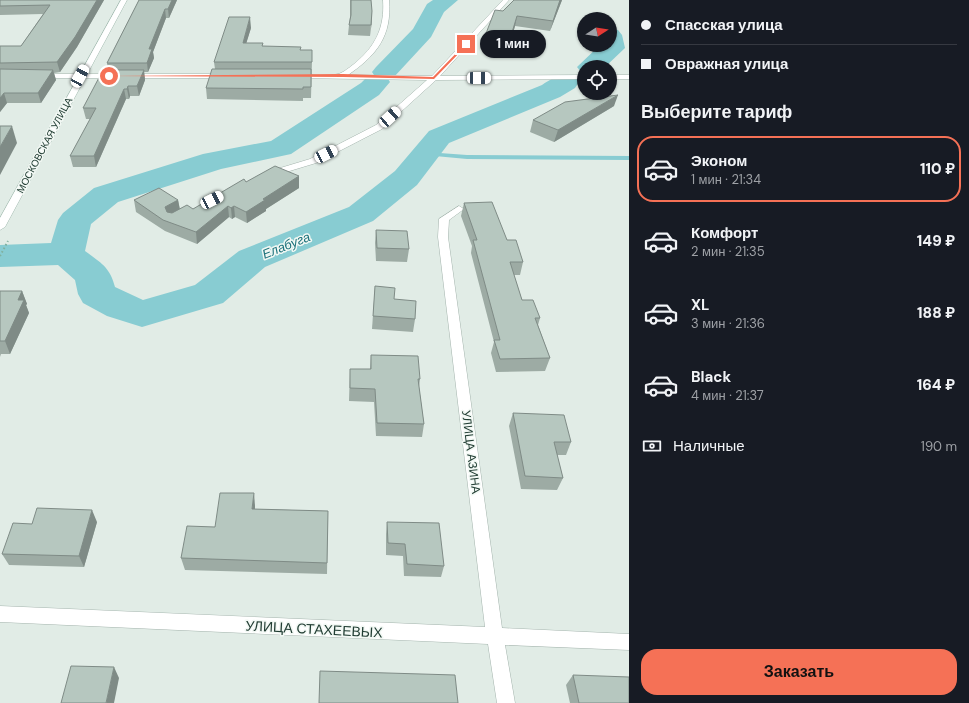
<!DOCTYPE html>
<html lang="ru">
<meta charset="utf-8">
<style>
:root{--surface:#171b24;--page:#20242c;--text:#f1f3f6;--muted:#9ea1a6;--line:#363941;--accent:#f57156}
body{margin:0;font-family:"DM Sans",sans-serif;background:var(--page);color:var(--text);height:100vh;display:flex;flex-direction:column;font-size:15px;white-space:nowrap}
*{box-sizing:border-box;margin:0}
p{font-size:13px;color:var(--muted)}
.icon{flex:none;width:22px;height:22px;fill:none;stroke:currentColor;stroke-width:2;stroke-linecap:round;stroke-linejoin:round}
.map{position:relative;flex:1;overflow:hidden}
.drawer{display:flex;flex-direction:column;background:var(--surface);width:340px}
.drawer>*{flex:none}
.hud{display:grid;align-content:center;height:88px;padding:0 12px;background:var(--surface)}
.needle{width:26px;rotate:78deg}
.controls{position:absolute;left:577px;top:12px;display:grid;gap:8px}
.controls a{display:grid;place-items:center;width:40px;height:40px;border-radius:50%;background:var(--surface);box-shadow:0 1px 3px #0004;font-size:20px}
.end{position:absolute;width:18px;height:18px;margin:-9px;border:5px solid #f57156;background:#fff;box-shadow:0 0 0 2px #fff}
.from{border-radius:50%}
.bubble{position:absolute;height:28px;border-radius:14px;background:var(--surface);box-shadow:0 1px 3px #0004;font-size:13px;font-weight:800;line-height:28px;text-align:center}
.car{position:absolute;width:12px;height:24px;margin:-12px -6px;border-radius:5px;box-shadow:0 0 3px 1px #0007;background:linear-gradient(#fff 24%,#345 0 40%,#fff 0 76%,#345 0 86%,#fff 0)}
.hud b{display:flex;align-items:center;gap:14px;height:38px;font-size:15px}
.hud b+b{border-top:1px solid var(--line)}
.hud i{width:10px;height:10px;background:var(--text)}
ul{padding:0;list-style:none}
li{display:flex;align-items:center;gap:12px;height:66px;margin:0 8px 6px;padding:0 4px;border:2px solid transparent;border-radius:16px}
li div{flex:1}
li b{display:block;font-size:15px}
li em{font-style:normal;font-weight:800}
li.active{border-color:var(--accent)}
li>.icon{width:36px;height:36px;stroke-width:1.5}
h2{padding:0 12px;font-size:18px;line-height:48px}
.pay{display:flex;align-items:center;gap:10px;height:44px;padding:0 12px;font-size:15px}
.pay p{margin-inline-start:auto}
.primary-button{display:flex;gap:8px;margin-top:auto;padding:8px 12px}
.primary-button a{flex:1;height:46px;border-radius:16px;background:var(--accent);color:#111;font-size:16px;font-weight:800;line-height:46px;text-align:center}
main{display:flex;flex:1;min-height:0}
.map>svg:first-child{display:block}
</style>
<main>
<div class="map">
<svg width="629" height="703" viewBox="0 0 629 703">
<rect width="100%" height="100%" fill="#e1ece6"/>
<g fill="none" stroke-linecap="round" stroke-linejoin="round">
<polygon fill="#88ccd2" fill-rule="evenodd" points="426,152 467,155 629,156 629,160 467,159 424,155 424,153"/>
<g fill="#88ccd2" fill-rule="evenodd">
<path d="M 433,0 L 458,0 L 444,12 L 431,37 L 394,77 L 388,79 L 390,82 L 379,95 L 291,154 L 221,169 L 118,202 L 91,224 L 85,251 C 101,263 110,267 115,287 L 143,300 L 195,285 L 239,251 L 349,207 L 395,171 L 429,131 L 542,85 C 553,78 561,73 575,76 L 579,82 L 575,88 L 560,97 L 449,143 L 417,185 L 373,221 L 265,267 L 223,303 L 142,327 L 107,316 L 83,303 L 78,294 L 75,280 L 58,265 L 0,267 L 0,245 L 51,243 L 58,220 L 63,213 L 94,188 L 203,154 L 271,141 L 361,83 L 368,76 L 374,75 L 372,72 L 376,67 L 413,29 L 427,4 Z"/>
<polygon points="610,28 618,30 622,35 625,48 605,67 584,67 584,73 581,72 577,67 600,45 610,45"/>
</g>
<defs>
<g id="minor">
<path d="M 383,0 L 389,0 C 392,36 377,55 348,75 L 432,76 L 503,0 L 509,0 L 440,76 L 584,75 L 584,79 L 436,80 L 382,129 L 316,163 L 273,176 L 267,176 L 267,172 L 310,159 L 376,125 L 427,80 L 295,78 L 291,76 L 295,74 C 307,74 327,77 338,74 C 343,73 350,67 354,64 C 375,47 385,28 383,0 Z"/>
<polygon points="36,74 225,74 229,76 225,78 39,78 35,76"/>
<rect x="610" y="75" width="19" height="4"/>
<polygon points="459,206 464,209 449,220 448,237 502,628 629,634 629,650 505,645 515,703 497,703 488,644 0,622 0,606 485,627 438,237 439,219"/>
</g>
<polygon id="secondary" points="121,0 127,0 5,227 0,230 0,218"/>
</defs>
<use href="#minor" stroke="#a4b4ad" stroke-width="1"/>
<use href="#secondary" stroke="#9fb8ad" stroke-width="1"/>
<polyline stroke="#81b09e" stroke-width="2" stroke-dasharray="1.5 2.5" stroke-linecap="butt" points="0,256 8,241"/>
<use href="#minor" fill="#fff" fill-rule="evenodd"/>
<use href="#secondary" fill="#fff" fill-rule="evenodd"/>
</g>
<g fill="#9daba4">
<polygon points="0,0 104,0 77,47 60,72 54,73 56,80 41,103 7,103 0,112 0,46 21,46 43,14 0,15"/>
<polygon points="139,0 177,0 169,18 166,18 153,52 154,58 148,72 144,72 145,80 139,96 130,96 129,99 126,99 96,167 73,167 70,156 91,119 86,119 83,108 108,70 107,63"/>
<polygon points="350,0 371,0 372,11 370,36 348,35 349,25 350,17"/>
<polygon points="562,0 550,31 515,26 508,50 483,46 485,36 503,11"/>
<polygon points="251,28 246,43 263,46 301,50 312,60 311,98 303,98 303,101 207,99 206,88 215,69 214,62"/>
<polygon points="614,106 554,142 530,132 533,120"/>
<polygon points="299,176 299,188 266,209 266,211 247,223 235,217 232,219 229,217 197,244 165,231 136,212 134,200 178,200 180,209 193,209 246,182"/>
<polygon points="464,203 507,240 523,262 520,275 514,275 522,300 540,318 538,325 550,358 545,371 496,372 491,353 494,342 471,253 472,246 461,216"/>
<polygon points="376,230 409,249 407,262 376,261 375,243"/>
<polygon points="375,286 394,299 415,319 413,332 372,329"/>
<polygon points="0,291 22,291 27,304 26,305 29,313 10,354 1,354 0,357"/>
<polygon points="371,355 420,379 419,387 424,424 422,437 376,436 374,402 349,401 350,369 370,369"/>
<polygon points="513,413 571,442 566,455 557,455 563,478 557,490 521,489 509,426"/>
<polygon points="255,506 255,509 328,511 327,574 185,570 181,558 215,527"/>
<polygon points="97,522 84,567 9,565 2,554 32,524"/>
<polygon points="387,522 444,566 441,577 404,576 403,556 386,555 386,534"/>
<polygon points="573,675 629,703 570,703 566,685"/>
</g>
<g fill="#7f8b86">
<polygon points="97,0 104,0 77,47 60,72 57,62"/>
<polygon points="172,0 177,0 169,18 168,9"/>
<polygon points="560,0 562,0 550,31 553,21"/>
<polygon points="165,9 166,18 153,52 154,58 148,72 147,63 149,49"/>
<polygon points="372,11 372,21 370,36 371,25"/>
<polygon points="517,16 515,26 508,50 510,39"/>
<polygon points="250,17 251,28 243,54 243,43"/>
<polygon points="53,70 56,80 41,103 38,93"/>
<polygon points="144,70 145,80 139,96 137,86"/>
<polygon points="128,86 130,96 129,99 127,89"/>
<polygon points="124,89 126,99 96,167 94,156"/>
<polygon points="4,93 7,103 0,112 0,98"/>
<polygon points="618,95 614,106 554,142 558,130"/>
<polygon points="12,126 17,143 0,175 0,147"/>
<polygon points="299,176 299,188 266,209 266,211 247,223 246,212 263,199"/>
<polygon points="178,200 180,211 167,219 165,207"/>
<polygon points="228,206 229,217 197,244 196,232"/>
<polygon points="234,206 235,217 232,219 231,208"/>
<polygon points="22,291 27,304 26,305 29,313 10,354 5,341 18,300"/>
<polygon points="254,493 255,506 254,521 252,509"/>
<polygon points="92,510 97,522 84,567 79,556"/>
<polygon points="114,667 119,678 114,703 106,703"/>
</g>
<g fill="#b6c7bf" stroke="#7f8b86">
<polygon points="0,0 97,0 75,37 57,62 0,63 0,46 21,46 50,5 0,6"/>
<polygon points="139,0 172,0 168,9 165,9 149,49 152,49 147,63 107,63"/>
<polygon points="351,0 371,0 372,11 371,25 349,25 351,15"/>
<polygon points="514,0 560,0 553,21 517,16 510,39 485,36 495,10 503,11"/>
<polygon points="229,17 250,17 243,43 263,43 262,46 301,47 300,50 312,50 312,62 214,62"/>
<polygon points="0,69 53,70 38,93 4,93 0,98"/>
<polygon points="212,69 311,69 311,87 303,87 303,89 206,88"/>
<polygon points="103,70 144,70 137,86 128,86 127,89 124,89 94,156 70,156 96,108 83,108"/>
<polygon points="618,95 558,130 533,120 565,102"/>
<polygon points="0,126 12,126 0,147"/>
<polygon points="275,166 299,176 263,199 265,200 246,212 234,206 231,208 228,206 196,232 163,220 134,200 159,188 178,200 165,207 167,212 172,213 187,205 193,209 244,179 246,182"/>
<polygon points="492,202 507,240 516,240 523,262 510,262 522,300 533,300 540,318 535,318 550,358 500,359 494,340 500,340 473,240 477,240 464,203"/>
<polygon points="376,230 407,231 409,249 377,248"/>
<polygon points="375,286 395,288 394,299 416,301 415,319 373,316"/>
<polygon points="0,291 22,291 18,300 24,300 5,341 0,341"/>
<polygon points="371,355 418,356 420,379 418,379 424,424 377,423 375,389 350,388 350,369 371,369"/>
<polygon points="513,413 564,415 571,442 554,442 563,478 525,476"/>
<polygon points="220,493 254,493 252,509 328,511 327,563 181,558 187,526 215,527"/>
<polygon points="37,508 92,510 79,556 2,554 13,523 32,524"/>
<polygon points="387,522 439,523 444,566 407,564 405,544 388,543"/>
<polygon points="71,666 114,667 106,703 61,703"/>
<polygon points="320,671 455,675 458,703 319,703"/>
<polygon points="573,675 629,677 629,703 579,703"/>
</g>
<polygon fill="#f57156" points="465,44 468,44 434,79 343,77 107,76 343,74 433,77"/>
<g text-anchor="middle" stroke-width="3" stroke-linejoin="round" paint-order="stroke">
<g font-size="10" fill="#213d33" stroke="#f2f8f4">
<text transform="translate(44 145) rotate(-62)" y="4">МОСКОВСКАЯ УЛИЦА</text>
</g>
<g font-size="12" fill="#213d33" stroke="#f2f8f4">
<text transform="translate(471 452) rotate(83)" y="4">УЛИЦА АЗИНА</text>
</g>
<g font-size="13" font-style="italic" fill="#1a717a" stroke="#f2f8f4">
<text transform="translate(286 245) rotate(-22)" y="5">Елабуга</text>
</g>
<g font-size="14" fill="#213d33" stroke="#f2f8f4">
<text transform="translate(314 629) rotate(3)" y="5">УЛИЦА СТАХЕЕВЫХ</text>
</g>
</g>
</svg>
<div class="controls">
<a><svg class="needle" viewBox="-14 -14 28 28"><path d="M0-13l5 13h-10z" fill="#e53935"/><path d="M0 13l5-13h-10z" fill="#9ea1a6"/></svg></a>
<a><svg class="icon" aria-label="locate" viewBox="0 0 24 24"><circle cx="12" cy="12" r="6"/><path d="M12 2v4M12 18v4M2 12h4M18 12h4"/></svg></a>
</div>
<i class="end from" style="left:109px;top:76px"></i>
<i class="end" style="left:466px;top:44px"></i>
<div class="bubble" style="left:480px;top:30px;width:66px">1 мин</div>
<i class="car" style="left:80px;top:76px;rotate:29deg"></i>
<i class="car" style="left:479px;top:78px;rotate:90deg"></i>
<i class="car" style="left:390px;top:117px;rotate:48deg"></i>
<i class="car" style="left:326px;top:154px;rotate:63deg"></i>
<i class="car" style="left:212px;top:200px;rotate:63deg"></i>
</div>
<section class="drawer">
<div class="hud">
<b><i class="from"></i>Спасская улица</b>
<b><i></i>Овражная улица</b>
</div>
<h2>Выберите тариф</h2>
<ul>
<li class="active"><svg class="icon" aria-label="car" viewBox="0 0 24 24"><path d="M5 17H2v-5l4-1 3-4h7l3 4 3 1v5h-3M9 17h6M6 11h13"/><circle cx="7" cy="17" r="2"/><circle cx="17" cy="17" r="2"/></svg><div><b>Эконом</b><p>1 мин · 21:34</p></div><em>110 ₽</em></li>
<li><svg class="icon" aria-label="car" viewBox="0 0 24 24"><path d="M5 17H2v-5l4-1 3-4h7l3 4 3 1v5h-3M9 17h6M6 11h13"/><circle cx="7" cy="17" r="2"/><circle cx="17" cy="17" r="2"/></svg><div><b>Комфорт</b><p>2 мин · 21:35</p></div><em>149 ₽</em></li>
<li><svg class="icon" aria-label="car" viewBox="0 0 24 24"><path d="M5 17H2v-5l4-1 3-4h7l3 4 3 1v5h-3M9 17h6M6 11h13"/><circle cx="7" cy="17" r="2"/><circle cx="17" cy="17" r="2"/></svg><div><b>XL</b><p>3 мин · 21:36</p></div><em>188 ₽</em></li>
<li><svg class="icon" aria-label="car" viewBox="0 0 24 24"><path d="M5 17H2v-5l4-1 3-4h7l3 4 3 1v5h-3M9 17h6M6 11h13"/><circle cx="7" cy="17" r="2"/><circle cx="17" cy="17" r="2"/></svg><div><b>Black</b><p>4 мин · 21:37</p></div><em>164 ₽</em></li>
</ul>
<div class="pay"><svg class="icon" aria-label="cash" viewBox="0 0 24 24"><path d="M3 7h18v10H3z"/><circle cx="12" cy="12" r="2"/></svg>Наличные<p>190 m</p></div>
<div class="primary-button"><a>Заказать</a></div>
</section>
</main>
